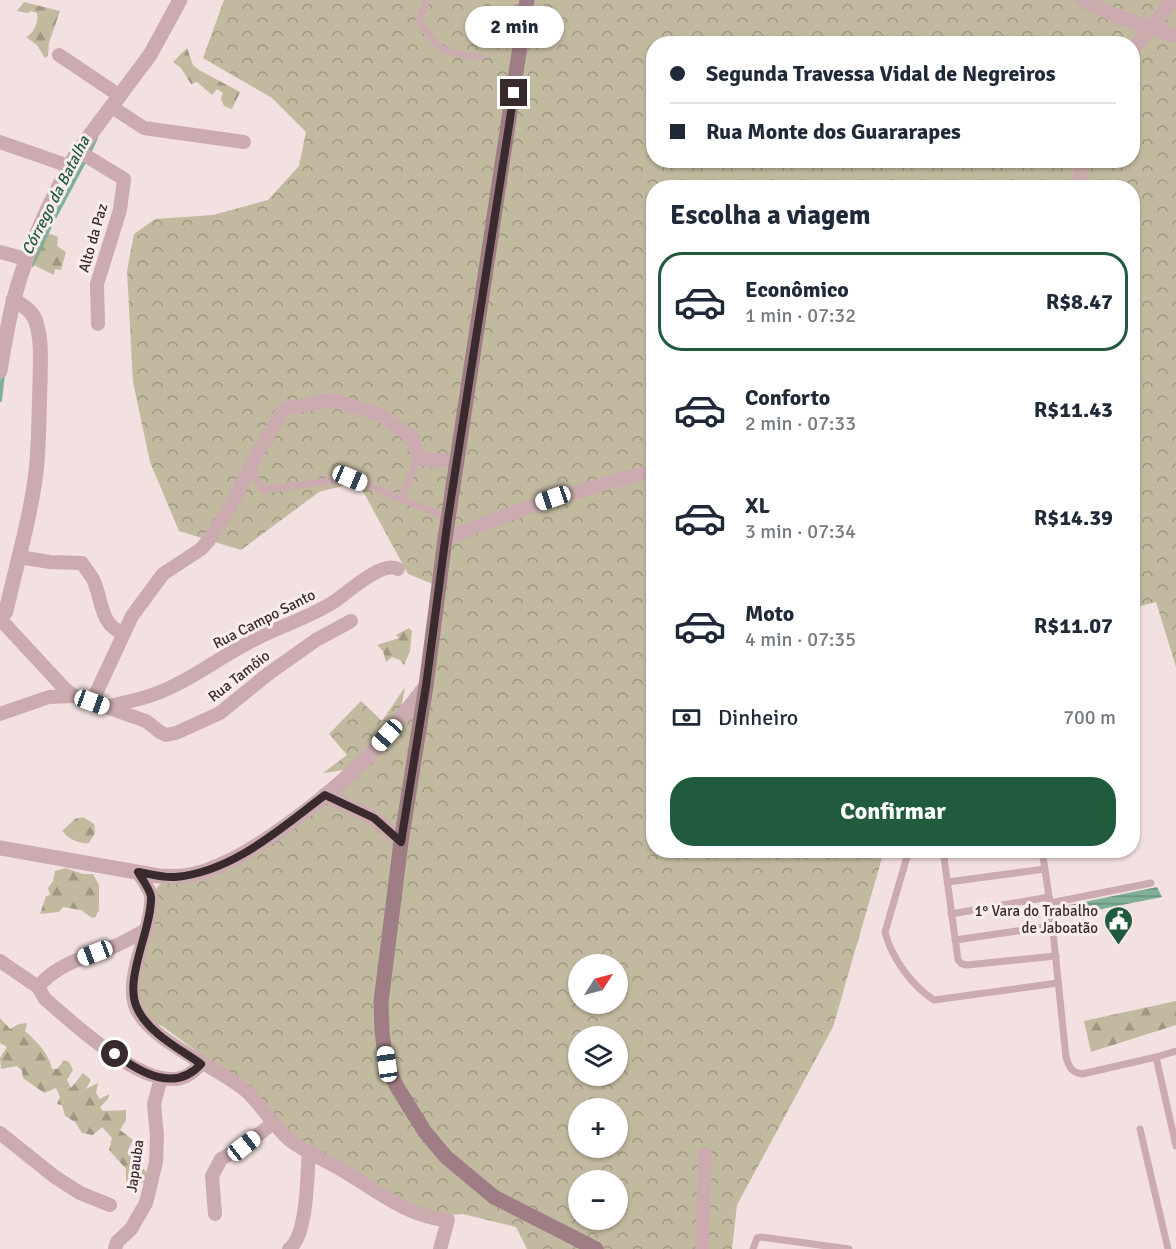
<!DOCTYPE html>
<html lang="pt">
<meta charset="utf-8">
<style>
:root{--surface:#fff;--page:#f2f2f3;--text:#1f2937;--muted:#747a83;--line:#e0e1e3;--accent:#205b3d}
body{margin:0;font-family:Signika,sans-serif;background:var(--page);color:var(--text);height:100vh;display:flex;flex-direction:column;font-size:22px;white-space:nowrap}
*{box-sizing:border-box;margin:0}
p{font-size:20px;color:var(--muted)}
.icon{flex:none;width:33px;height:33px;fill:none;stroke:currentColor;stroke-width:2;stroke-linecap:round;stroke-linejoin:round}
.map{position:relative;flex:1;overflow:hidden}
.details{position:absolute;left:646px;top:180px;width:494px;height:678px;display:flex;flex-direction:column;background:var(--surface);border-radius:24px;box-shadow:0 2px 4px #0004}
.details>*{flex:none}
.hud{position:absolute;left:646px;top:36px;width:494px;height:132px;border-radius:24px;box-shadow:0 2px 4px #0004;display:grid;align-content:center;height:132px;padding:0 24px;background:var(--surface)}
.needle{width:39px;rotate:54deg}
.controls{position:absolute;left:568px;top:954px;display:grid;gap:12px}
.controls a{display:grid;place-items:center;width:60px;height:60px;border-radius:50%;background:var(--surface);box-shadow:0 2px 4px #0004;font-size:30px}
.end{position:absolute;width:27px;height:27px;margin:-14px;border:8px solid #392a2e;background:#fff;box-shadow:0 0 0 3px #fff}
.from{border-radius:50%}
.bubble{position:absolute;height:42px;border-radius:21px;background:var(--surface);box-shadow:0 2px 4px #0004;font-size:20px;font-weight:700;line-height:42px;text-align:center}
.car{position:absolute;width:18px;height:36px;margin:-18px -9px;border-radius:8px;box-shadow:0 0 4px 2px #0007;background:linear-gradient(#fff 24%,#345 0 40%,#fff 0 76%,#345 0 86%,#fff 0)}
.hud b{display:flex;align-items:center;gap:21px;height:57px;font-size:22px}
.hud b+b{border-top:2px solid var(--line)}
.hud i{width:15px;height:15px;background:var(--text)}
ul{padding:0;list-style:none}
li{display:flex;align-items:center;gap:18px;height:99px;margin:0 12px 9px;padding:0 12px;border:3px solid transparent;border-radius:24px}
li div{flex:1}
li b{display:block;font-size:22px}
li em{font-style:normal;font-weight:700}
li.active{border-color:var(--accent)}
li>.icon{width:54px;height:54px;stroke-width:1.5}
h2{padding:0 24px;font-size:27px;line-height:72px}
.pay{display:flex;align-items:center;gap:15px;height:66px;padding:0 24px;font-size:22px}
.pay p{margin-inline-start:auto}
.primary-button{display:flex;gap:12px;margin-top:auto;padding:12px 24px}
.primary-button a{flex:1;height:69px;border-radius:24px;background:var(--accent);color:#fff;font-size:24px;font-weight:700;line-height:69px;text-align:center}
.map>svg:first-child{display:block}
</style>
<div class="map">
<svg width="1176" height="1249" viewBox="0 0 1176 1249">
<defs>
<pattern id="forest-firs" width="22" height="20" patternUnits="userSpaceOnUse" patternTransform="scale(1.5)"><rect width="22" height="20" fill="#c2ba9f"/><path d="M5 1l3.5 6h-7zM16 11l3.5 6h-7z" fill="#9f9782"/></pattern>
<pattern id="park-crowns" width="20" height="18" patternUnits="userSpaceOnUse" patternTransform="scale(1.5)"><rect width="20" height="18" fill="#c2ba9f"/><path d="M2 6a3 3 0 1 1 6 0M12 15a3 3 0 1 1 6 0" fill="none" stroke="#9f9782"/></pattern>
<pattern id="water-rules" width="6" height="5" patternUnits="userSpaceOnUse" patternTransform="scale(1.5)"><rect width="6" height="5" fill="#7fb096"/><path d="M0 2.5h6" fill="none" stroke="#698f7b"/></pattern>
</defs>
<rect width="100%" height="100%" fill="#f3e0e1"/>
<g fill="url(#forest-firs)">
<path d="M 24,2 L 60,11 L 49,43 L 48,56 L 45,58 L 37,45 L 26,37 C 34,33 39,22 37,13 L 31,11 L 28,13 L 17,11 Z"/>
<polygon points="187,48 193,65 199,70 240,92 232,109 224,106 221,99 223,93 217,89 212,95 197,82 191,84 181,68 173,62"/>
<polygon points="44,232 58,237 57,246 66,252 61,270 55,269 54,275 30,263"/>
<polygon points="409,628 412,631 410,651 404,665 400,660 392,657 386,662 383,651 377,645 399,638 396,635"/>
<path d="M 83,817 L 94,824 L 95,833 L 89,843 C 78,844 69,839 62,831 L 75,819 Z"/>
<polygon points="66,868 83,874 93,874 99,885 99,911 97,913 96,917 92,918 81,910 63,907 59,912 40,914 46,896 50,895 48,888 53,881 55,871"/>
<polygon points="1176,1001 1176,1025 1091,1052 1084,1021"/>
<path d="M 0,1018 L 10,1029 L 19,1024 L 27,1023 L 25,1031 C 37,1042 48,1052 52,1069 L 57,1069 L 64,1060 L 69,1062 L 73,1070 L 67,1080 L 71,1088 L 83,1073 L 91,1080 L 86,1089 L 98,1083 L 96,1093 L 100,1099 L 109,1094 L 108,1099 L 100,1107 L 103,1111 L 126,1110 L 126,1120 L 120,1130 L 133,1140 L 128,1150 L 147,1173 L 148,1183 L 126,1181 L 126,1169 L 109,1150 L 112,1138 L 102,1127 L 93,1135 L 82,1133 L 75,1122 L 65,1116 L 62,1105 L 57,1104 L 60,1097 L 56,1088 L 44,1093 L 23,1078 L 22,1071 L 17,1066 L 1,1069 L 0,1058 L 7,1047 L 0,1043 Z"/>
</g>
<path fill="url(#park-crowns)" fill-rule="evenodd" d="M 224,0 L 1176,0 L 1176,667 L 1156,602 L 1133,608 L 1132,188 L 654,188 L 654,850 L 884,851 L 833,1027 L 737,1205 L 732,1249 L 527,1249 L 516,1227 L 463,1214 L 450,1215 L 431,1212 L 387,1193 L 332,1162 L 316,1148 L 293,1136 L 264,1112 L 245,1081 L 211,1064 L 206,1058 L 162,1026 L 148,1022 L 135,988 L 151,895 L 170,872 L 203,864 L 239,849 L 281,824 L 344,770 L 323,773 L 347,755 L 329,734 L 361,701 L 382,721 L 405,687 L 399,720 L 426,686 L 438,586 L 408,574 L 358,482 L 319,492 L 241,550 L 179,531 L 150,462 L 133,382 L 127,271 L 134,234 L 155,219 L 213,215 L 268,200 L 299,166 L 306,132 L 272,98 L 203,58 ZM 654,44 L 1132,44 L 1132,160 L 654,160 ZM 579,964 L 618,964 L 618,1004 L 579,1004 ZM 579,1036 L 618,1036 L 618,1076 L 579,1076 ZM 579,1108 L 618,1108 L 618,1148 L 579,1148 ZM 579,1180 L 618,1180 L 618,1220 L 579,1220 Z"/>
<polygon fill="url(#water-rules)" points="1157,887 1162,897 1062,917 1060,907"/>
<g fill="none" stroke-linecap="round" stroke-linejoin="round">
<g stroke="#7fb096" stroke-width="4">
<polyline points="89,153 96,138"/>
<polyline points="32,265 51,224 85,160"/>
<polyline points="0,400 3,374"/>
</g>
<g stroke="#cbabaf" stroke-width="7">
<path d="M 427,0 L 419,20 C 438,53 445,53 481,57"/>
<polyline points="250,466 263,490 350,478 448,518"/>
<polyline points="401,498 418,459"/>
<path d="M 909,850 L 885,932 C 891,957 912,986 934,1000 L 1058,983"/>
<polyline points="943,850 958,960 962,964 967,965 1056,956"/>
<path d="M 1042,850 L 1050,903 L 1066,1057 C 1069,1067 1071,1072 1082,1074 L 1156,1057 L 1176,1146"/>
<polyline points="944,852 957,850"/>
<polyline points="948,882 1045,869"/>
<polyline points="1050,903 1151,883"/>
<polyline points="951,914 1049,897"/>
<polyline points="955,940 1052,926"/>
<polyline points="1156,1057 1176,1051"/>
<polyline points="1140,1129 1168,1249"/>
<polyline points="753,1249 757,1238 761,1237 849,1249"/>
</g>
<g stroke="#cbabaf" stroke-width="14">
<polyline points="1082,0 1111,14 1176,36"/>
<polyline points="1132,51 1173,0"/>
<polyline points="59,55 120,96"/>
<polyline points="112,107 144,128 244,142"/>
<polyline points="0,142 69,166"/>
<polyline points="78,151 124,179 120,210 97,284 98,324"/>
<polyline points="1077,188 1083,160"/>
<polyline points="0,252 26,259"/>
<path d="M 445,539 C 513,511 582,488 654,471"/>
<path d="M 19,557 L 50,562 L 82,563 C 85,568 90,574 93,579 C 102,598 100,627 124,633"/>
<polyline points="1,620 64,688 74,696 146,721 160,732 166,735 176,733 220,713 268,674 316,640 351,621"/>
<polyline points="92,702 132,616 163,574 201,549 209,540 229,509 257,454 284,409 333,400 381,415 413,438 418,459 457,461"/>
<path d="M 106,707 C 122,703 139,700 155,694 C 188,682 217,659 248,643 C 276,627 308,619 335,601 C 348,592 383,560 398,569"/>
<polyline points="0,714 49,697 74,696"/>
<path d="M 138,872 C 142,879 150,889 151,896 C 153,930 123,977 136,1008 C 151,1042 218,1067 245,1090 C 262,1105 273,1126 291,1141 C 305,1152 326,1160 342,1170 C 374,1189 409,1218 448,1220 L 440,1249"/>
<path d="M 146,930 C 136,935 127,941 117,945 C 89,957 58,962 38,987 L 45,999 C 74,1024 135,1081 174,1079 C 186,1079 194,1072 201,1063"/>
<polyline points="0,961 38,987"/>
<polyline points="0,1133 55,1177 80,1193 110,1205"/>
<polyline points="215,1214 212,1176 221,1159 244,1146 273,1123"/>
<polyline points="115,1249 117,1242 131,1229 146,1203 156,1162 157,1136 154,1104 161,1078"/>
<path d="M 289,1249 C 308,1236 307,1173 309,1151"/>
<polyline points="702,1249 705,1154"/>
</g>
<g stroke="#cbabaf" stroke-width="15">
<path d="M 0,371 C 4,347 8,322 14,299 C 27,248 52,197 78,151 L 150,55 L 180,0"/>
<path d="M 0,620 L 6,611 C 17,562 32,513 37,463 C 39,437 39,411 40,385 C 40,364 43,337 34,317 C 30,309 21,304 13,300"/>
<polyline points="325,795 374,818 401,842"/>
<path d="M 0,848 L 159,876 C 173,877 186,877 200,873 C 250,859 331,794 368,757 C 389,735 407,710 426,686"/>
</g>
<polyline stroke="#9f7d84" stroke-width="15" points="527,0 445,539 426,686 401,842 381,1002 382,1031 386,1064 397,1087 425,1132 446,1157 494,1197 596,1249"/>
</g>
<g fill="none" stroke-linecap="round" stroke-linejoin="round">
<path stroke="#392a2e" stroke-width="8" d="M 115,1054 C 141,1073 175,1093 201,1064 C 180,1049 150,1034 138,1010 C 122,981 152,930 151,897 C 150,889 142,879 138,872 C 150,874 163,878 175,877 C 233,872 281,828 325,795 L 374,818 L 401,842 L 426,686 L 448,518 L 514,93"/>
</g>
<defs>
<symbol id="civic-pin" viewBox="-11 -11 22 30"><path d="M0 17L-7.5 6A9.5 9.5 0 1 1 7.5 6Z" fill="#205b3d" stroke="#faeded"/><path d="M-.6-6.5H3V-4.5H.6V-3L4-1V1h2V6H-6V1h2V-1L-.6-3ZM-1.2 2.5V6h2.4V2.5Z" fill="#fff"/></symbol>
</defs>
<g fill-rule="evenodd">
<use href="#civic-pin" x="1102" y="904" width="33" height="45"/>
</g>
<g text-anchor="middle" stroke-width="6" stroke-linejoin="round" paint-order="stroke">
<g font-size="15" fill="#392a2e" stroke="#faeded">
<text transform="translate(93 238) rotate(-74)" y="5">Alto da Paz</text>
<text transform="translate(264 619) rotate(-27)" y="5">Rua Campo Santo</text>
<text transform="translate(239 676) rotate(-38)" y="5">Rua Tamôio</text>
<text transform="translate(135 1166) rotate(-82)" y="5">Japauba</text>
</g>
<g font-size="15" fill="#392a2e" stroke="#faeded" text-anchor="end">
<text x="1098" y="916">1° Vara do Trabalho<tspan x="1098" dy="17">de Jaboatão</tspan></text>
</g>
<g font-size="16" font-style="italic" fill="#205b3d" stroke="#faeded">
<text transform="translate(55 195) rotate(-63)" y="6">Córrego da Batalha</text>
</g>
</g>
</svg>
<div class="controls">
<a><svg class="needle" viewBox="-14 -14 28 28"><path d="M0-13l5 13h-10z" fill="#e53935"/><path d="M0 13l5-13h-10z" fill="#747a83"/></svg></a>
<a><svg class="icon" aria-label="layers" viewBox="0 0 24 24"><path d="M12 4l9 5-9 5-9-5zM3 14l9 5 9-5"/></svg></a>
<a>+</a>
<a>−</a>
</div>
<i class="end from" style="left:115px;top:1054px"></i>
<i class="end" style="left:514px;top:93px"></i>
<div class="bubble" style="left:465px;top:6px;width:99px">2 min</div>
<i class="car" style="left:350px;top:478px;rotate:113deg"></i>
<i class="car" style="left:553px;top:498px;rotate:251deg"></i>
<i class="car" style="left:92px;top:702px;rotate:110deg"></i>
<i class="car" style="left:387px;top:735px;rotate:222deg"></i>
<i class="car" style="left:95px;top:953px;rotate:249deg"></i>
<i class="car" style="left:387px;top:1064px;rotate:352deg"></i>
<i class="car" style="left:244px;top:1146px;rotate:52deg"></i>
<div class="hud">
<b><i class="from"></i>Segunda Travessa Vidal de Negreiros</b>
<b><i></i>Rua Monte dos Guararapes</b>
</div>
<section class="details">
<h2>Escolha a viagem</h2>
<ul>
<li class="active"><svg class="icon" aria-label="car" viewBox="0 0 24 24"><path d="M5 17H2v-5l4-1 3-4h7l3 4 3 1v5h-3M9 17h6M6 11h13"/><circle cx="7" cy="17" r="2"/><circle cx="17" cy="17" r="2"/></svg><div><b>Econômico</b><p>1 min · 07:32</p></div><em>R$8.47</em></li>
<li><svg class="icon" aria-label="car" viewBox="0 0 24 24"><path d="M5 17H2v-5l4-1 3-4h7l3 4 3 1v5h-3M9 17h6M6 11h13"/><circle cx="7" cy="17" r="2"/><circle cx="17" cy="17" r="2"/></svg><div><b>Conforto</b><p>2 min · 07:33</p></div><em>R$11.43</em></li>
<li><svg class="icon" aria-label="car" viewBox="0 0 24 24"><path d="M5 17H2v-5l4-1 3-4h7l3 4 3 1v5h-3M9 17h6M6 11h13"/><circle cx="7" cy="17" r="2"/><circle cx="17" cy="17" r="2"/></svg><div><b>XL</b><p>3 min · 07:34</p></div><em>R$14.39</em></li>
<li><svg class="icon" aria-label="car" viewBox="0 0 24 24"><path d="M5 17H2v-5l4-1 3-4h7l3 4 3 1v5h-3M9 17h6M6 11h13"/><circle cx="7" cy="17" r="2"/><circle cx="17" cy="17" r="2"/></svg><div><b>Moto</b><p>4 min · 07:35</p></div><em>R$11.07</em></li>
</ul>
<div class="pay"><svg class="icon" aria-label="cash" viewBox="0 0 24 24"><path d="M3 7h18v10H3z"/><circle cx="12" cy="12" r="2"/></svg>Dinheiro<p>700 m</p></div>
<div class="primary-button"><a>Confirmar</a></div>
</section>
</div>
